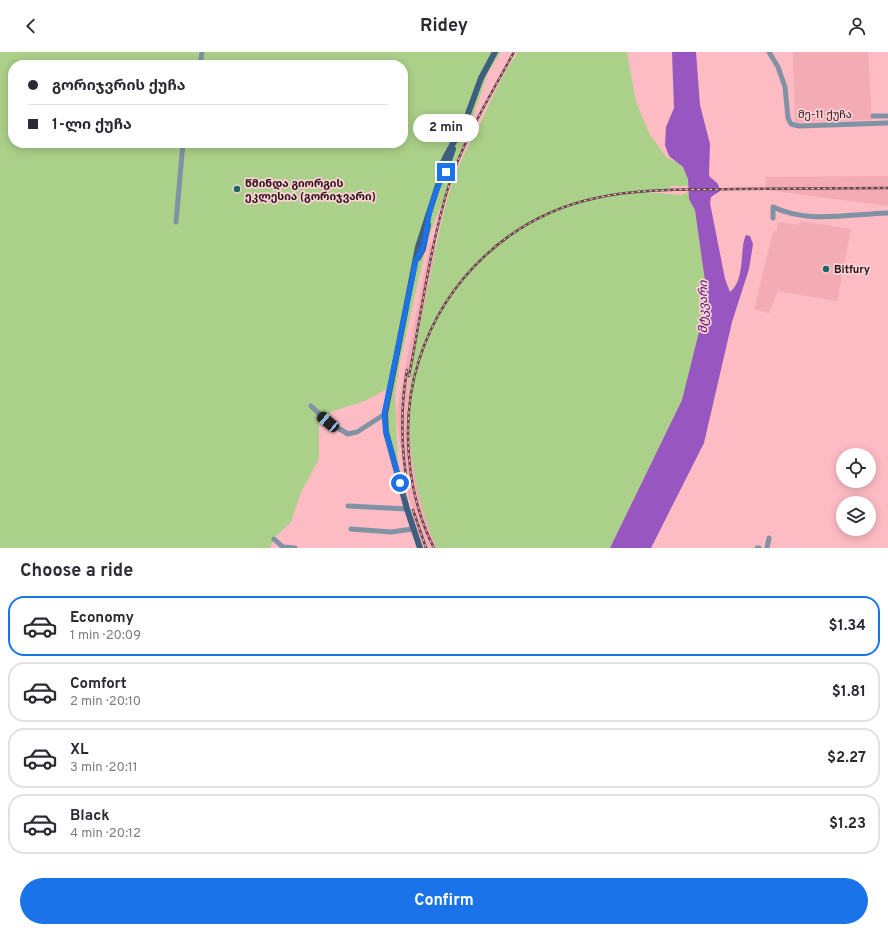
<!DOCTYPE html>
<meta charset="utf-8">
<style>
:root{--surface:#fff;--page:#f2f2f3;--text:#2b2b33;--muted:#7c7c81;--line:#e1e1e2;--accent:#1a73e8}
body{margin:0;font-family:Overpass,"Noto Sans Georgian",sans-serif;background:var(--page);color:var(--text);height:100vh;display:flex;flex-direction:column;font-size:15px;white-space:nowrap}
*{box-sizing:border-box;margin:0}
p{font-size:13px;color:var(--muted)}
.icon{flex:none;width:22px;height:22px;fill:none;stroke:currentColor;stroke-width:2;stroke-linecap:round;stroke-linejoin:round}
.map{position:relative;height:496px;overflow:hidden}
.panel{display:flex;flex-direction:column;background:var(--surface);flex:1}
.panel>*{flex:none}
.hud{position:absolute;left:8px;top:8px;width:400px;height:88px;border-radius:16px;box-shadow:0 2px 10px #0003;display:grid;align-content:center;height:88px;padding:0 20px;background:var(--surface)}
.tools{position:absolute;left:836px;top:396px;display:grid;gap:8px}
.tools a{display:grid;place-items:center;width:40px;height:40px;border-radius:50%;background:var(--surface);box-shadow:0 2px 10px #0003;font-size:20px}
.end{position:absolute;width:18px;height:18px;margin:-9px;border:5px solid #1a73e8;background:#fff;box-shadow:0 0 0 2px #fff}
.from{border-radius:50%}
.bubble{position:absolute;height:28px;border-radius:14px;background:var(--surface);box-shadow:0 2px 10px #0003;font-size:13px;font-weight:700;line-height:28px;text-align:center}
.car{position:absolute;width:12px;height:24px;margin:-12px -6px;border-radius:5px;box-shadow:0 0 3px 1px #0007;background:linear-gradient(#222 24%,#8ab4d8 0 40%,#222 0 76%,#8ab4d8 0 86%,#222 0)}
.hud b{display:flex;align-items:center;gap:14px;height:38px;font-size:15px}
.hud b+b{border-top:1px solid var(--line)}
.hud i{width:10px;height:10px;background:var(--text)}
ul{padding:0;list-style:none}
li{display:flex;align-items:center;gap:12px;height:60px;margin:0 8px 6px;padding:0 12px;border:2px solid var(--line);border-radius:16px}
li div{flex:1}
li b{display:block;font-size:15px}
li em{font-style:normal;font-weight:700}
li.selected{border-color:var(--accent)}
li>.icon{width:36px;height:36px;stroke-width:1.5}
h2{padding:0 20px;font-size:18px;line-height:48px}
.cta{display:flex;gap:8px;margin-top:auto;padding:8px 20px}
.cta a{flex:1;height:46px;border-radius:24px;background:var(--accent);color:#fff;font-size:16px;font-weight:700;line-height:46px;text-align:center}
header{display:flex;justify-content:space-between;align-items:center;height:52px;padding:0 20px;background:var(--surface);font-size:18px;font-weight:700}
.map>svg:first-child{display:block}
</style>
<header><svg class="icon" aria-label="back" viewBox="0 0 24 24"><path d="M15 5l-7 7 7 7"/></svg>Ridey<svg class="icon" aria-label="person" viewBox="0 0 24 24"><circle cx="12" cy="8" r="4"/><path d="M4 21q1-7 8-7t8 7"/></svg></header>
<div class="map">
<svg width="888" height="496" viewBox="0 0 888 496">
<rect width="100%" height="100%" fill="#fdbbc3"/>
<g fill="#f3abb4">
<polygon points="793,0 868,0 872,68 795,70"/>
<polygon points="888,124 888,154 766,138 765,125"/>
<polygon points="800,169 851,177 837,249 778,239 769,261 754,257 773,180 777,178 778,170 799,173"/>
<polygon points="430,192 437,194 410,330 410,375 440,496 426,496 406,437 396,362"/>
</g>
<g fill="#abd089" fill-rule="evenodd">
<path d="M 0,0 L 501,0 L 488,21 L 447,139 L 428,186 L 399,314 L 395,342 L 398,416 L 389,381 L 388,361 L 393,338 L 388,336 L 365,349 L 333,359 L 319,369 L 319,407 L 301,440 L 291,470 L 275,485 L 270,496 L 0,496 ZM 13,13 L 403,13 L 403,91 L 13,91 Z"/>
<path d="M 518,0 L 627,0 L 636,50 L 650,83 L 667,106 L 677,110 L 685,118 L 688,127 L 688,134 L 668,134 L 673,137 L 645,140 L 681,143 L 689,140 L 690,149 L 695,158 L 705,229 L 702,275 L 682,348 L 610,496 L 437,496 C 415,448 405,384 410,331 C 412,300 422,266 428,236 C 435,203 440,170 450,138 C 456,115 469,94 480,72 C 491,48 502,22 518,0 Z"/>
</g>
<path fill="#9857c0" d="M 672,0 L 696,0 L 700,53 L 710,92 L 709,124 L 718,132 L 720,139 L 711,145 L 710,151 L 725,227 L 730,240 C 746,227 739,197 746,183 L 750,184 L 753,192 L 749,217 L 732,270 L 704,391 L 651,496 L 610,496 L 682,348 L 704,260 L 705,229 L 695,158 L 689,147 L 688,127 L 683,115 L 669,104 L 665,93 L 666,75 L 674,56 Z"/>
<g fill="none" stroke-linecap="round" stroke-linejoin="round">
<g stroke="#8192a5" stroke-width="5">
<polyline points="769,0 778,15 785,35 788,66 791,72 799,74 888,71"/>
<polyline points="200,13 202,0"/>
<polyline points="873,64 888,64"/>
<path d="M 773,166 L 773,155 C 808,172 850,162 888,161"/>
<polyline points="176,170 183,91"/>
<polyline points="311,354 328,370 348,382 357,380 385,362"/>
<polyline points="348,454 407,457"/>
<polyline points="351,477 391,480 413,477"/>
<polyline points="274,487 283,495 295,496"/>
<polyline points="757,496 759,496"/>
<polyline points="767,496 769,486"/>
</g>
<g stroke="#3f5f80" stroke-width="6">
<polyline points="440,129 445,120 453,97"/>
<polyline points="418,206 423,197 428,173"/>
<polyline points="420,496 407,457 386,380 385,362 418,195 439,130 440,117 446,104 465,70 481,26 495,0"/>
</g>
<defs>
<g id="rail">
<path d="M 407,318 C 400,358 401,397 408,437"/>
<path d="M 409,324 C 421,263 430,195 448,136 C 463,88 490,44 514,0"/>
<polyline points="413,458 426,496"/>
<path d="M 434,496 C 406,441 400,367 419,308 C 445,227 511,164 596,146 C 641,136 689,138 736,137 C 787,137 837,136 888,136"/>
</g>
</defs>
<use href="#rail" stroke="#654347" stroke-width="2.5"/>
<use href="#rail" stroke="#f9d0d4" stroke-width="1" stroke-dasharray="3" stroke-linecap="butt"/>
</g>
<g fill="none" stroke-linecap="round" stroke-linejoin="round">
<path stroke="#1a73e8" stroke-width="5" d="M 400,431 L 386,380 L 384,362 L 416,208 C 425,195 425,185 428,170 C 430,154 437,134 446,120"/>
</g>
<g fill="#1a6764" stroke="#f9d0d4" stroke-width="1.5">
<circle cx="237" cy="137" r="4"/>
<circle cx="826" cy="217" r="4"/>
</g>
<g text-anchor="middle" stroke-width="3.5" stroke-linejoin="round" paint-order="stroke">
<g font-size="11" fill="#2c1518" stroke="#f9d0d4">
<text x="825" y="66">მე-11 ქუჩა</text>
</g>
<g font-size="11" font-weight="bold" fill="#2c1518" stroke="#f9d0d4" text-anchor="start">
<text x="245" y="135">წმინდა გიორგის<tspan x="245" dy="13">ეკლესია (გორიჯვარი)</tspan></text>
<text x="834" y="221">Bitfury</text>
</g>
<g font-size="12" font-style="italic" fill="#500d71" stroke="#f9d0d4">
<text transform="translate(703 255) rotate(-90)" y="4">მტკვარი</text>
</g>
</g>
</svg>
<div class="tools">
<a><svg class="icon" aria-label="locate" viewBox="0 0 24 24"><circle cx="12" cy="12" r="6"/><path d="M12 2v4M12 18v4M2 12h4M18 12h4"/></svg></a>
<a><svg class="icon" aria-label="layers" viewBox="0 0 24 24"><path d="M12 4l9 5-9 5-9-5zM3 14l9 5 9-5"/></svg></a>
</div>
<i class="end from" style="left:400px;top:431px"></i>
<i class="end" style="left:446px;top:120px"></i>
<div class="bubble" style="left:413px;top:62px;width:66px">2 min</div>
<i class="car" style="left:328px;top:370px;rotate:310deg"></i>
<div class="hud">
<b><i class="from"></i>გორიჯვრის ქუჩა</b>
<b><i></i>1-ლი ქუჩა</b>
</div>
</div>
<section class="panel">
<h2>Choose a ride</h2>
<ul>
<li class="selected"><svg class="icon" aria-label="car" viewBox="0 0 24 24"><path d="M5 17H2v-5l4-1 3-4h7l3 4 3 1v5h-3M9 17h6M6 11h13"/><circle cx="7" cy="17" r="2"/><circle cx="17" cy="17" r="2"/></svg><div><b>Economy</b><p>1 min · 20:09</p></div><em>$1.34</em></li>
<li><svg class="icon" aria-label="car" viewBox="0 0 24 24"><path d="M5 17H2v-5l4-1 3-4h7l3 4 3 1v5h-3M9 17h6M6 11h13"/><circle cx="7" cy="17" r="2"/><circle cx="17" cy="17" r="2"/></svg><div><b>Comfort</b><p>2 min · 20:10</p></div><em>$1.81</em></li>
<li><svg class="icon" aria-label="car" viewBox="0 0 24 24"><path d="M5 17H2v-5l4-1 3-4h7l3 4 3 1v5h-3M9 17h6M6 11h13"/><circle cx="7" cy="17" r="2"/><circle cx="17" cy="17" r="2"/></svg><div><b>XL</b><p>3 min · 20:11</p></div><em>$2.27</em></li>
<li><svg class="icon" aria-label="car" viewBox="0 0 24 24"><path d="M5 17H2v-5l4-1 3-4h7l3 4 3 1v5h-3M9 17h6M6 11h13"/><circle cx="7" cy="17" r="2"/><circle cx="17" cy="17" r="2"/></svg><div><b>Black</b><p>4 min · 20:12</p></div><em>$1.23</em></li>
</ul>
<div class="cta"><a>Confirm</a></div>
</section>
